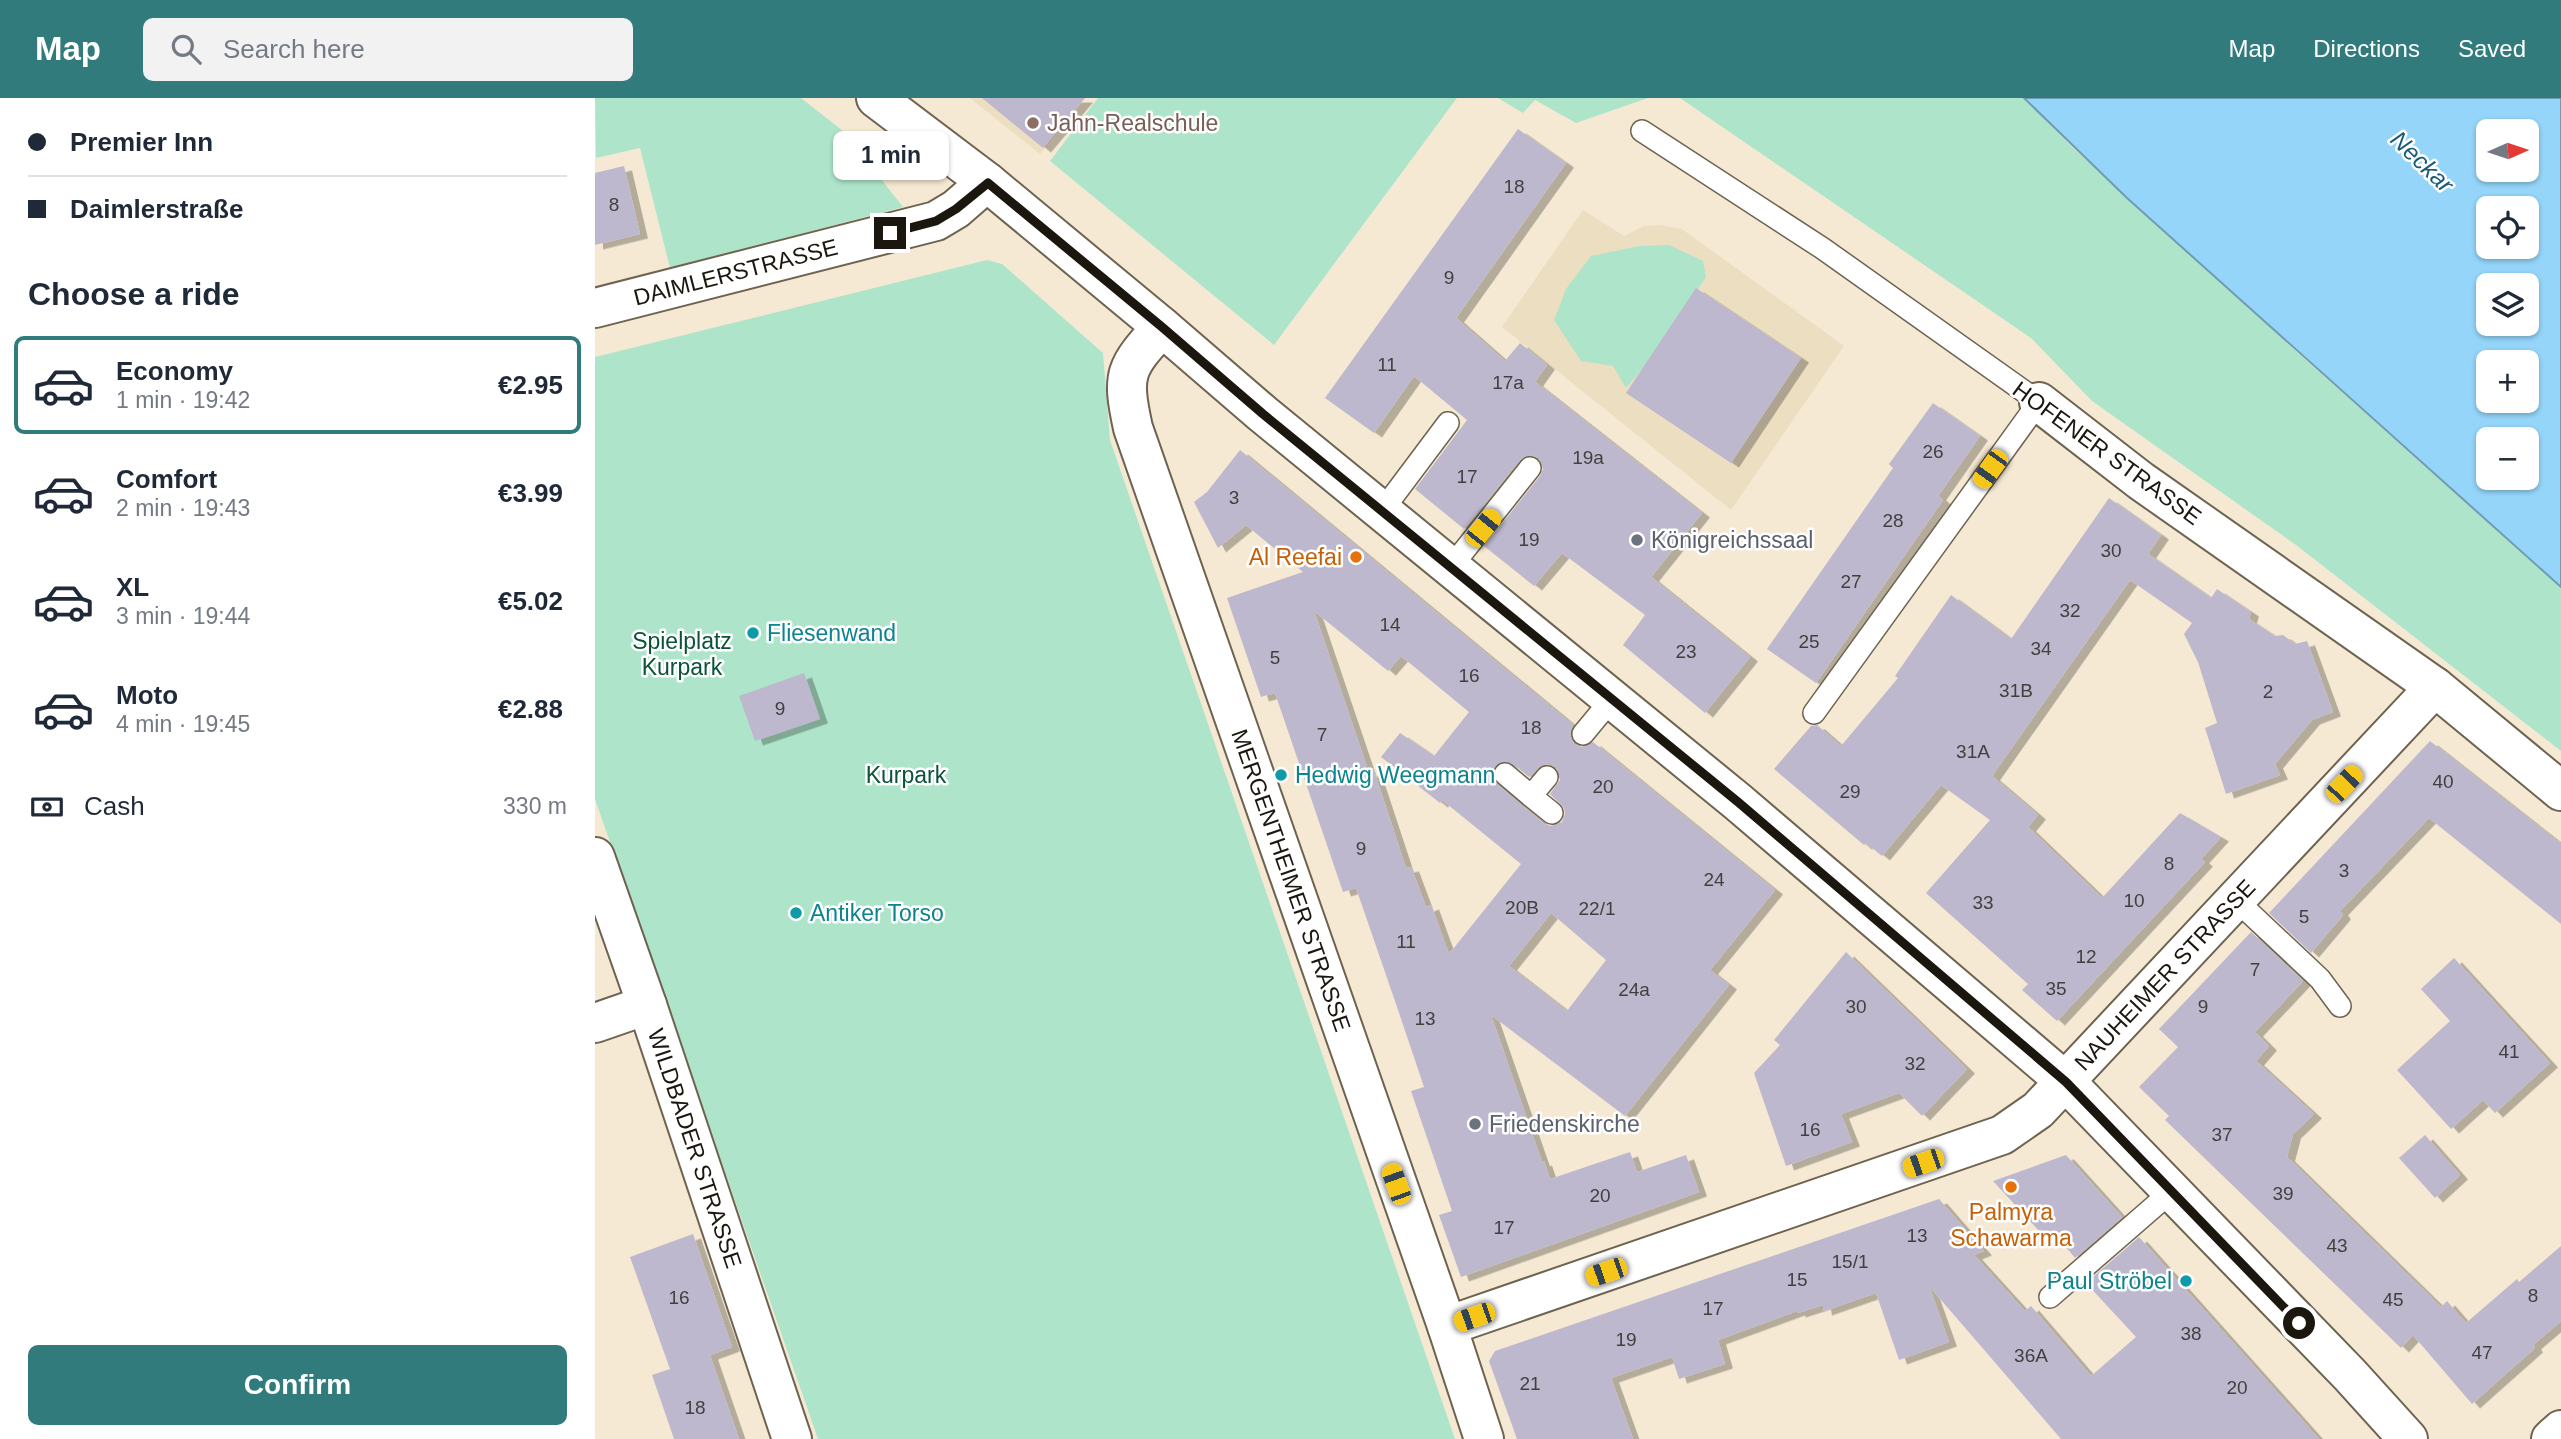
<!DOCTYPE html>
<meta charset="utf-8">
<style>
:root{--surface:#fff;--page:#f2f2f3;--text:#1f2937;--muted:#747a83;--line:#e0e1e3;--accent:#317b7d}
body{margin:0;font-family:Arial,sans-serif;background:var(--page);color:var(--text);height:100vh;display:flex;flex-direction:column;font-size:26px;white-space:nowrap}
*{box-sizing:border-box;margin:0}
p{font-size:23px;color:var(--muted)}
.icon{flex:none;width:38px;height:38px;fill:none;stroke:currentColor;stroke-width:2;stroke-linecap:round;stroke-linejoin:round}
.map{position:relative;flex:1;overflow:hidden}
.side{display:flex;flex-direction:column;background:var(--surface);width:595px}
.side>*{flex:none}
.top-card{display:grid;align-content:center;height:154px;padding:0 28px;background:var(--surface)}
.needle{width:46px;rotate:87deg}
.controls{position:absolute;left:1881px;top:21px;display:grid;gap:14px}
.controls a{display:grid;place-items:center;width:63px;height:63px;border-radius:10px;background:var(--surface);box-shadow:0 2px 5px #0004;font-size:35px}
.end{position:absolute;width:32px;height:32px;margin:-16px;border:9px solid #1b170f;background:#fff;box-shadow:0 0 0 4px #fff}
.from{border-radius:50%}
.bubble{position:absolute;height:49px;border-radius:10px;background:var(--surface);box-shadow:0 2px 5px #0004;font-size:23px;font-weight:700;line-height:49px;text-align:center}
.car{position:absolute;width:21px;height:42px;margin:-21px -10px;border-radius:9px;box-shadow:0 0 5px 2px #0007;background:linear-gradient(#f5c518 24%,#345 0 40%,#f5c518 0 76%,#345 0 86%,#f5c518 0)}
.top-card b{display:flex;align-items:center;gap:24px;height:66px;font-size:26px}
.top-card b+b{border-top:2px solid var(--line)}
.top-card i{width:18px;height:18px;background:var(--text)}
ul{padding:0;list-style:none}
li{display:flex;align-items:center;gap:21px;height:98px;margin:0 14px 10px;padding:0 14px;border:4px solid transparent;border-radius:10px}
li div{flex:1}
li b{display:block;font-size:26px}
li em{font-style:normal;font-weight:700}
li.selected{border-color:var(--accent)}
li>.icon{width:63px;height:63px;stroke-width:1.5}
h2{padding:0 28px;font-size:32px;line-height:84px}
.pay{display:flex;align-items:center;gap:18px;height:77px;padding:0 28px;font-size:26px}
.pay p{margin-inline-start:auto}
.button{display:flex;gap:14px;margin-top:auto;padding:14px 28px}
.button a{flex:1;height:80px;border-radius:10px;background:var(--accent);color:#fff;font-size:28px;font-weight:700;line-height:80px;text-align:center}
header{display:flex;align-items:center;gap:42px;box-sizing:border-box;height:98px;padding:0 35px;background:var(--accent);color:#fff}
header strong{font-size:33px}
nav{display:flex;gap:38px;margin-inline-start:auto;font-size:24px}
.search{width:490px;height:63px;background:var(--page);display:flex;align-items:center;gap:18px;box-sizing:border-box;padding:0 24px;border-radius:10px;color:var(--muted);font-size:26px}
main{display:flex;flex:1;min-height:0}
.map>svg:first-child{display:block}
</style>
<header>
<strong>Map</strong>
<div class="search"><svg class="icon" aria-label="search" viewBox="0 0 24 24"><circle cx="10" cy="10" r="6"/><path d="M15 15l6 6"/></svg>Search here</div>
<nav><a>Map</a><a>Directions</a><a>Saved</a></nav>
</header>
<main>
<section class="side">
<div class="top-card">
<b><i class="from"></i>Premier Inn</b>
<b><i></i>Daimlerstraße</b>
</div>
<h2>Choose a ride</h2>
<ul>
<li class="selected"><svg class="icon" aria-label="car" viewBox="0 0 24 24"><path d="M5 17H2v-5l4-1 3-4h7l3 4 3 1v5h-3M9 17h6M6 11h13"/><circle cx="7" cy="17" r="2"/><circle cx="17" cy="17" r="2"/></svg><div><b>Economy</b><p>1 min · 19:42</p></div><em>€2.95</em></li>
<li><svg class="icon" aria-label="car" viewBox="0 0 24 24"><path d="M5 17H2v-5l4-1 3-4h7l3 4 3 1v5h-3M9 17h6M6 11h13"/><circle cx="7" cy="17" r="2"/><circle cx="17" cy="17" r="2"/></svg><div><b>Comfort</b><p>2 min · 19:43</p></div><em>€3.99</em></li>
<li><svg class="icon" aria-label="car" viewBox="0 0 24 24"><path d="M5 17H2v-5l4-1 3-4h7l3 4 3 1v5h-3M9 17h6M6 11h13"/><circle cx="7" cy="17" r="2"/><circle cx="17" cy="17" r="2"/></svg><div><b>XL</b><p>3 min · 19:44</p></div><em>€5.02</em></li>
<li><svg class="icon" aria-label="car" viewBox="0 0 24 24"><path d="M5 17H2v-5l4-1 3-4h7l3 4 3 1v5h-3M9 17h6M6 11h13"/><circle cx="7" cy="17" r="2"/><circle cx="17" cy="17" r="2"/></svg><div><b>Moto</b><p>4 min · 19:45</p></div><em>€2.88</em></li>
</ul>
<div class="pay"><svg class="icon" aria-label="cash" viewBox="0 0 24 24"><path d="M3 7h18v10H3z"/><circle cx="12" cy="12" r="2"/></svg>Cash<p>330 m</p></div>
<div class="button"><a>Confirm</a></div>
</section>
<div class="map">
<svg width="1966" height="1341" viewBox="0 0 1966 1341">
<defs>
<filter id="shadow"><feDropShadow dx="8" dy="4.5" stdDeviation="0" flood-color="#0004"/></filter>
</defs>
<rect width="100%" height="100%" fill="#f5e9d3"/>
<g fill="#ecdec1">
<polygon points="375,0 490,0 445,56"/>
<polygon points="988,112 1029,138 1049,128 1064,127 1087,131 1249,248 1136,412 907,229"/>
</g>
<g fill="#aee5ca">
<polygon points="0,0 206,0 248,33 308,109 75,170 45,50 1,60"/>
<polygon points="503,0 862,0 679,247 455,63"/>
<polygon points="903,0 1053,0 981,25 940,2 928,15"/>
<polygon points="1085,0 1429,0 1477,49 1713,264 1966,489 1966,653 1701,447 1497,303 1436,240"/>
<polygon points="1074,147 1108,163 1111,179 1062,253 1031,290 1018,268 986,263 959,222 971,191 996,158 1044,148"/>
<polygon points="392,162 407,166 508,255 515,342 860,1341 223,1341 0,701 0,259"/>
</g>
<path fill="#94d5f9" stroke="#709cb3" stroke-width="2" fill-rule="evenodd" d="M 1429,0 L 1966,0 L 1966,489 L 1532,100 ZM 1894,33 L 1932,33 L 1932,72 L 1894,72 ZM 1894,110 L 1932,110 L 1932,149 L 1894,149 ZM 1894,187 L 1932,187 L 1932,226 L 1894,226 ZM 1894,264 L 1932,264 L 1932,303 L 1894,303 ZM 1894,341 L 1932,341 L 1932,380 L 1894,380 Z"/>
<g fill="#bdb8ce" fill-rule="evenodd" filter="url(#shadow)">
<polygon points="387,0 490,0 448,50"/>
<polygon points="923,31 971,65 861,220 910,263 925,245 952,267 940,284 1107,415 1056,479 1155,559 1110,615 1028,547 1050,517 967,455 939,488 889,448 945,378 948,371 944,360 936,357 925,362 869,431 820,391 872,322 819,278 779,335 730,300"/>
<polygon points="29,68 45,136 0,147 0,75"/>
<polygon points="1101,190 1206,260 1136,365 1031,295"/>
<polygon points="1338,305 1385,338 1343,398 1348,402 1221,585 1172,551 1298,370 1294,366"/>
<path d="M 645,352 L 978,627 L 975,634 L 979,646 L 986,649 L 998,644 L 1180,792 L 1115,872 L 1134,887 L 1030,1018 L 896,917 L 947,1064 L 949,1063 L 955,1081 L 1035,1054 L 1042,1074 L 1091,1057 L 1104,1094 L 866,1179 L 844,1117 L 857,1113 L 816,993 L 829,989 L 801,906 L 761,790 L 748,794 L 680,595 L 666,599 L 632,500 L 708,474 L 651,427 L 623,450 L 599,404 L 612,394 ZM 719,513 L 793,573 L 806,558 L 874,614 L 839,658 L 805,635 L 786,659 L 845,705 L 847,702 L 926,766 L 854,856 L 836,807 L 831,809 L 816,769 L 811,770 L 778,670 L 774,675 ZM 906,663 L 918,666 L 934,679 L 947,667 L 955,666 L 961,669 L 965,682 L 955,696 L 969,710 L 970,716 L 967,724 L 956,728 L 949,726 L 902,686 L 898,680 L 897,673 ZM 956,815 L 1011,862 L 972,913 L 914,868 Z"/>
<polygon points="1514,400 1566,437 1553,456 1616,500 1622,491 1656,514 1654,521 1680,538 1688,537 1700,546 1712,543 1738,614 1717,622 1680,666 1685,677 1631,696 1610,630 1622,625 1603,564 1589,536 1597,525 1535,482 1397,678 1443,717 1433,729 1507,800 1585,715 1626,739 1606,761 1610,764 1462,923 1427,892 1433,886 1331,795 1395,722 1346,687 1287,758 1271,745 1269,747 1179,671 1216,628 1222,627 1246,648 1303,580 1300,578 1356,497 1416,541"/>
<polygon points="209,575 225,621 160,643 144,598"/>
<polygon points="1835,643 1966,746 1966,826 1834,720 1745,813 1748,817 1716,855 1674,815"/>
<polygon points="1656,834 1708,883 1660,934 1674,948 1661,963 1719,1016 1698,1036 1692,1059 1846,1209 1852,1203 1871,1225 1922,1181 1924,1184 1966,1148 1966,1223 1938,1247 1940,1250 1877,1306 1818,1237 1806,1250 1570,1022 1574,1018 1544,989 1583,949 1564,931"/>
<polygon points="1251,854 1372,971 1327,1018 1304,995 1246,1016 1257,1044 1191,1068 1159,975 1185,947 1179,942"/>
<polygon points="1859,860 1955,965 1900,1015 1888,1002 1856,1031 1802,972 1855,923 1826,891"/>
<polygon points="1830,1037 1865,1077 1840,1100 1804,1060"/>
<polygon points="1471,1057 1527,1119 1480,1160 1457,1132 1446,1135 1398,1083"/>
<polygon points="1344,1101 1389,1153 1379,1157 1430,1213 1436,1208 1496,1278 1541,1239 1491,1185 1544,1139 1724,1341 1466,1341 1334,1188 1354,1244 1304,1262 1281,1195 1229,1213 1228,1207 1203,1215 1202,1213 1123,1242 1130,1266 1084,1281 1077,1259 1016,1280 1038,1341 922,1341 894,1263 900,1253"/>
<polygon points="98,1136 137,1249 115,1257 144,1341 79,1341 57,1277 75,1271 35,1159"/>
</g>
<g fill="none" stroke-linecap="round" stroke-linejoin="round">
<defs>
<g id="lane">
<polyline points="1047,33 1227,150 1444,304 1219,615"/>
<polyline points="787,413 853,325"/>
<polyline points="856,469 935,370"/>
<polyline points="988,636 1017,601"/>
<polyline points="910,676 936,698 952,679"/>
<polyline points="936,698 957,715"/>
<polyline points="1641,802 1725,881 1745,908"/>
<polyline points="1455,1199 1577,1093"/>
</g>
<g id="street">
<path id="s1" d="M 0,210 L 341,123 L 361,111 L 392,84"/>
<path id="s2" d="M 567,229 C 530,270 526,275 538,330 L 852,1228 L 889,1341"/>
<polyline points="1444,304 1546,383 1840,589 1966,693"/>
<path id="s3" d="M 0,759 L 52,907 L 197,1341"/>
<polyline points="0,925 52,907"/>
<path id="s4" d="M 852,1228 L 1407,1037 L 1443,1012 L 1840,589"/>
<polyline points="1956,1341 1966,1332"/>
</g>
<polyline id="secondary" points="281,0 392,84 567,229 668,316 1143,704 1471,984 1755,1277 1813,1341"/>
</defs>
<use href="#lane" stroke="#6d6350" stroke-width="24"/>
<use href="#street" stroke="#6d6350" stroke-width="42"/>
<use href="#secondary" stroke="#6d6350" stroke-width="42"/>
<use href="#lane" stroke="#fff" stroke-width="21"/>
<use href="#street" stroke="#fff" stroke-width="38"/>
<use href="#secondary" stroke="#fff" stroke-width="38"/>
</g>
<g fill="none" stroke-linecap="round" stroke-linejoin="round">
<polyline stroke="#1b170f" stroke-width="9" points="295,135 341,123 361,111 393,85 567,229 668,316 1143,704 1471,984 1704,1225"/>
</g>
<circle fill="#8d6e63" stroke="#fff" stroke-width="2.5" cx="438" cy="25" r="7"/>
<g fill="#6b7280" stroke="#fff" stroke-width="2.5">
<circle cx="1042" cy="442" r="7"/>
<circle cx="880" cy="1026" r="7"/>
</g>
<g fill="#e8710a" stroke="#fff" stroke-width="2.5">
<circle cx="761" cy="459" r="7"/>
<circle cx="1416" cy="1089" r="7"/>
</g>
<g fill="#0f9aa8" stroke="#fff" stroke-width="2.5">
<circle cx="158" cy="535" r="7"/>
<circle cx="686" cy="677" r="7"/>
<circle cx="201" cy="815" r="7"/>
<circle cx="1591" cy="1183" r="7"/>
</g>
<g text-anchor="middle" stroke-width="5" stroke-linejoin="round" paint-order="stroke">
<g font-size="19" fill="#443f3f">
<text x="919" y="95">18</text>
<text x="19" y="113">8</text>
<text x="854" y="186">9</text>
<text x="792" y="273">11</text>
<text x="913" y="291">17a</text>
<text x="1338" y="360">26</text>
<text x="993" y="366">19a</text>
<text x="872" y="385">17</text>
<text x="639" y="406">3</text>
<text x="1298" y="429">28</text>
<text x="934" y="448">19</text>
<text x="1516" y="459">30</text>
<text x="1256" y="490">27</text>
<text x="1475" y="519">32</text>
<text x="795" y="533">14</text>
<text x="1214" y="550">25</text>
<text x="1446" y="557">34</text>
<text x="1091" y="560">23</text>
<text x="680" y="566">5</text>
<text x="874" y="584">16</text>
<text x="1421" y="599">31B</text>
<text x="1673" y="600">2</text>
<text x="185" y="617">9</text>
<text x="936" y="636">18</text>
<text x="727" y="643">7</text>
<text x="1378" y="660">31A</text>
<text x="1848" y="690">40</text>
<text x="1008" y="695">20</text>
<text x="1255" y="700">29</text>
<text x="766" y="757">9</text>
<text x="1574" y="772">8</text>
<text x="1749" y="779">3</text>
<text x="1119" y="788">24</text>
<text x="1539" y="809">10</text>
<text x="1388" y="811">33</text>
<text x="927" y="816">20B</text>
<text x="1002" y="817">22/1</text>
<text x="1709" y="825">5</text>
<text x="811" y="850">11</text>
<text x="1491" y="865">12</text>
<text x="1660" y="878">7</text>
<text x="1461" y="897">35</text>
<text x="1039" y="898">24a</text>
<text x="1261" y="915">30</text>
<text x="1608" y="915">9</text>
<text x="830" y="927">13</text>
<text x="1914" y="960">41</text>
<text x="1320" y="972">32</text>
<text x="1215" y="1038">16</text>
<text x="1627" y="1043">37</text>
<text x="1688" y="1102">39</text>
<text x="1005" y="1104">20</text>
<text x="909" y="1136">17</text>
<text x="1322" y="1144">13</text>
<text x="1742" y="1154">43</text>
<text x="1255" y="1170">15/1</text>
<text x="1202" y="1188">15</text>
<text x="1938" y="1204">8</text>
<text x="84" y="1206">16</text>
<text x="1798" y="1208">45</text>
<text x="1118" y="1217">17</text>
<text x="1596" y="1242">38</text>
<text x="1031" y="1248">19</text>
<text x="1887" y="1261">47</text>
<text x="1436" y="1264">36A</text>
<text x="935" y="1292">21</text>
<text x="1642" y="1296">20</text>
<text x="100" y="1316">18</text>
</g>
<g font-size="23" fill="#785e54" stroke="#fff" text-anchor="start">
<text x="452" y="33">Jahn-Realschule</text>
</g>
<g font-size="23" fill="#1b170f" stroke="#fff">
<text dy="8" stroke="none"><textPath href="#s1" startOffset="145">DAIMLERSTRASSE</textPath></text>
<text transform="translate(1512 355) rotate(36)" y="8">HOFENER STRASSE</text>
<text dy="8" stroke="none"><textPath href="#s2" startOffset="592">MERGENTHEIMER STRASSE</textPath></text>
<text dy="8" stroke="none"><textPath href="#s4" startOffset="816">NAUHEIMER STRASSE</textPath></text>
<text dy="8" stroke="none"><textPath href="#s3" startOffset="308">WILDBADER STRASSE</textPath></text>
</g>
<g font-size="23" fill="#5b616d" stroke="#fff" text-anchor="start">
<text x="1056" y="450">Königreichssaal</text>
<text x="894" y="1034">Friedenskirche</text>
</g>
<g font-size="23" fill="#c56008" stroke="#fff" text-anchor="end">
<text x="747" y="467">Al Reefai</text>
<text x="1416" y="1122" text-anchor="middle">Palmyra<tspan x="1416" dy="26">Schawarma</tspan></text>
</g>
<g font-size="23" fill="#0d838f" stroke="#fff" text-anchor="start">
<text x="172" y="543">Fliesenwand</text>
<text x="700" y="685">Hedwig Weegmann</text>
<text x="215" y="823">Antiker Torso</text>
<text x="1577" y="1191" text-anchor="end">Paul Ströbel</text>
</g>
<g font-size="23" fill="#0a5339" stroke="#fff">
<text x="87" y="551">Spielplatz<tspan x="87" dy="26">Kurpark</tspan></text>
<text x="311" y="685">Kurpark</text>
</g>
<g font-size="24" font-style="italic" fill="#1a5a79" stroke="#fff">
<text transform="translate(1827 64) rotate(44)" y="8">Neckar</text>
</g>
</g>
</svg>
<div class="controls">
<a><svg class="needle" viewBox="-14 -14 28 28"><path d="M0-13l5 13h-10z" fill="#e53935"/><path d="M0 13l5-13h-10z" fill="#747a83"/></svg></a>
<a><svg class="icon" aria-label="locate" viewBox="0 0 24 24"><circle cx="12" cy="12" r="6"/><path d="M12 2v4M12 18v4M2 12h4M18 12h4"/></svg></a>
<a><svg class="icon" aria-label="layers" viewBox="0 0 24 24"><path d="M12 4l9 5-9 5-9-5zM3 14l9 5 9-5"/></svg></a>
<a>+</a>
<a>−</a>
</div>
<i class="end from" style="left:1704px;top:1225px"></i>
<i class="end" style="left:295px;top:135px"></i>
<div class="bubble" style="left:238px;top:33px;width:116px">1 min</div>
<i class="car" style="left:1395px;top:371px;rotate:216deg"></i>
<i class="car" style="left:888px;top:430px;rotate:39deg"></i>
<i class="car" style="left:1749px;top:686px;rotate:43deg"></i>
<i class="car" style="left:1328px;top:1065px;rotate:251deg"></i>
<i class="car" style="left:801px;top:1086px;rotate:340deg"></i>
<i class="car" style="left:1011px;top:1174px;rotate:251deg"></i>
<i class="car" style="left:879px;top:1219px;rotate:251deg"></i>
</div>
</main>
